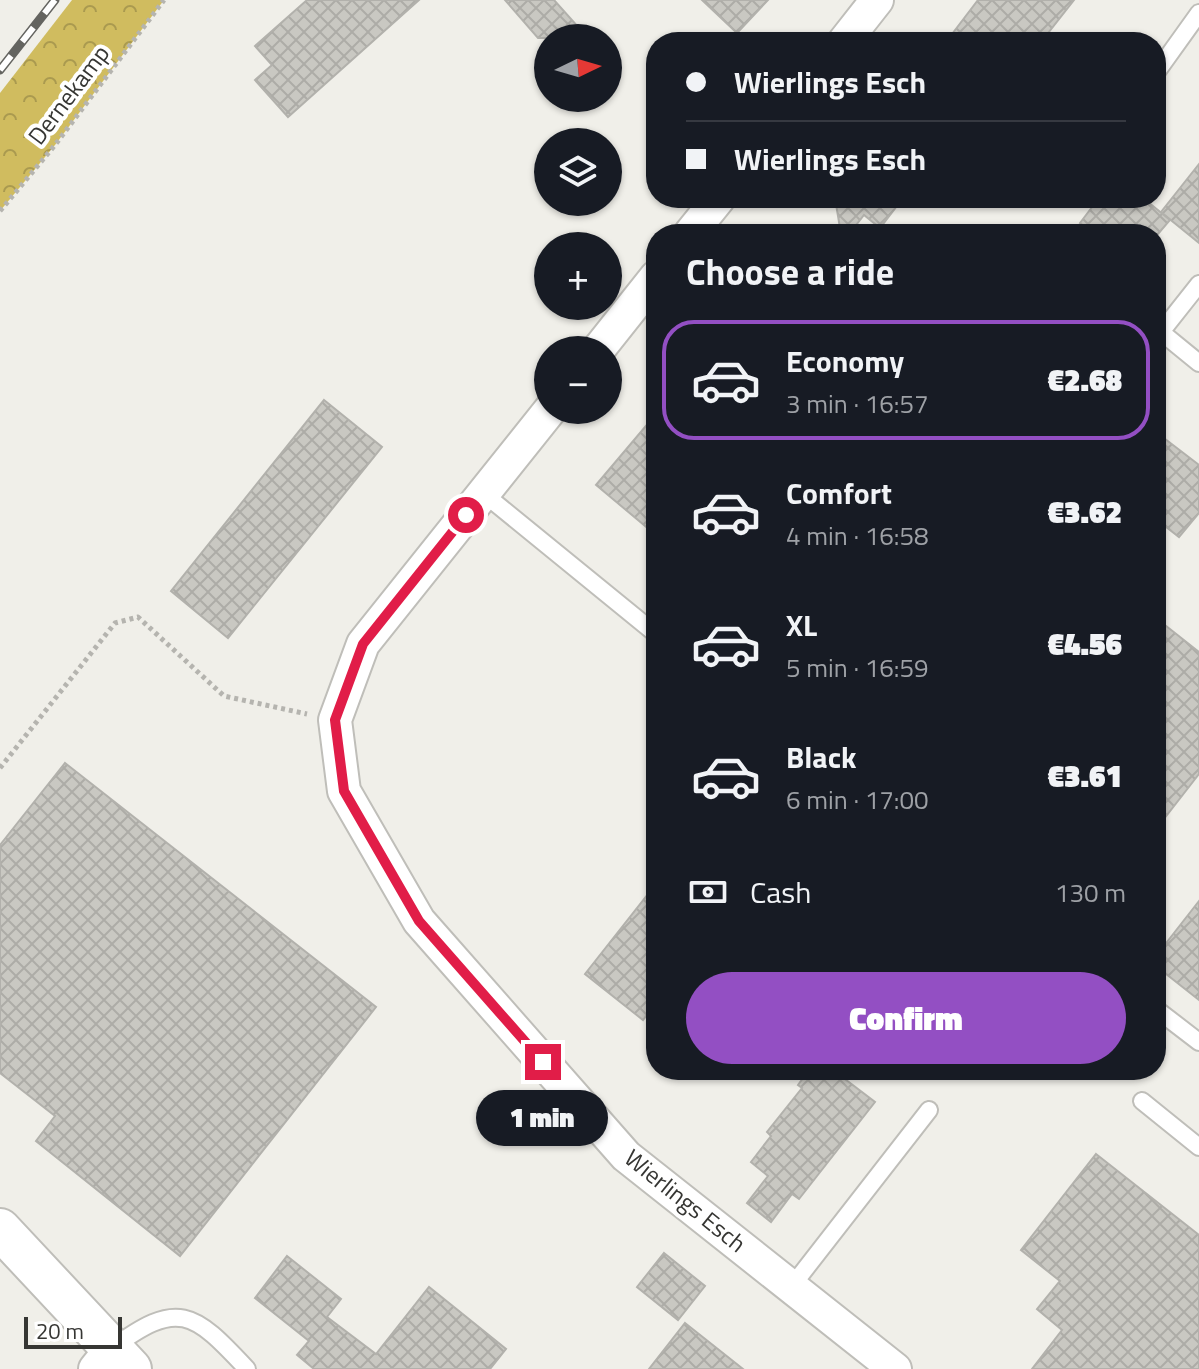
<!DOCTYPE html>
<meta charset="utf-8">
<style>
:root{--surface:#171b24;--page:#20242c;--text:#f1f3f6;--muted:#9ea1a6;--line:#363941;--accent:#934fc3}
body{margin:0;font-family:"Titillium Web",sans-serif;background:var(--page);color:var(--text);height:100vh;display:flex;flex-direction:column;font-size:30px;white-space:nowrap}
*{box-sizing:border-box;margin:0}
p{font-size:26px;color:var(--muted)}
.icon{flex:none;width:44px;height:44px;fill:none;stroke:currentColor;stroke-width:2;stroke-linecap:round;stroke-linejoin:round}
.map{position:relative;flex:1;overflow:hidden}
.drawer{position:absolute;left:646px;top:224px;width:520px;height:856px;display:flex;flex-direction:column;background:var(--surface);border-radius:32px;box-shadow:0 2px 6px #0004}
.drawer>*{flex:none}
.hud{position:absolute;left:646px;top:32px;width:520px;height:176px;border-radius:32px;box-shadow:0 2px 6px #0004;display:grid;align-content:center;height:176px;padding:0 40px;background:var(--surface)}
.needle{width:52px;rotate:85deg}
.buttons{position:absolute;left:534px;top:24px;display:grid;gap:16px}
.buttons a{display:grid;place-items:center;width:88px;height:88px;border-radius:50%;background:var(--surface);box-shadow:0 2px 6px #0004;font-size:40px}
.scale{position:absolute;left:24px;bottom:20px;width:98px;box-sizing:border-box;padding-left:8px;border:4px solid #363633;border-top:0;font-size:22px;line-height:28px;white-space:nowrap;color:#363633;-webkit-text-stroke:6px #fff;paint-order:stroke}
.end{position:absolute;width:36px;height:36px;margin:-18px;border:10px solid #e11d48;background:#fff;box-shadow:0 0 0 4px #fff}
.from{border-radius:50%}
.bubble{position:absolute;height:56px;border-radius:28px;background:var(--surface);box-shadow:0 2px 6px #0004;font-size:26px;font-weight:800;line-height:56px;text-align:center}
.hud b{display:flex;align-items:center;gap:28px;height:76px;font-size:30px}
.hud b+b{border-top:2px solid var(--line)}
.hud i{width:20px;height:20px;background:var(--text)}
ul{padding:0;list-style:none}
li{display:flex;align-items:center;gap:24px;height:120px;margin:0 16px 12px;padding:0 24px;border:4px solid transparent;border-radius:32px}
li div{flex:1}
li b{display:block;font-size:30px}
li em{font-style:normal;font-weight:800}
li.on{border-color:var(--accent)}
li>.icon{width:72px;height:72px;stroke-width:1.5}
h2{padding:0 40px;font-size:36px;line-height:96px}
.pay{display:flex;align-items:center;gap:20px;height:88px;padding:0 40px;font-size:30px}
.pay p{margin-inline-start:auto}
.cta{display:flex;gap:16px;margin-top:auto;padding:16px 40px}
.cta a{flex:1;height:92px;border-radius:48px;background:var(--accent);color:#fff;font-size:32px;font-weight:800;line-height:92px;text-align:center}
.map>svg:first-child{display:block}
</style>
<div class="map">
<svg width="1199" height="1369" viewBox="0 0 1199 1369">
<defs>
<pattern id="forest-crowns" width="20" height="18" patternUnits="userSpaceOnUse" patternTransform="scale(2)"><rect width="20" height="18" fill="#d0bc5f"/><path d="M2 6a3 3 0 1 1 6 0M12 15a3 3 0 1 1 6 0" fill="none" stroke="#aa9a4f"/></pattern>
<pattern id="building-cross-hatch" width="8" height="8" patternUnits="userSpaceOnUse" patternTransform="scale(2)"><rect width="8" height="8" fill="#c9c8c2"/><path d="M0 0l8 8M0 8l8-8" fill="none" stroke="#adaca7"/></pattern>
</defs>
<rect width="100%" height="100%" fill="#f0efe9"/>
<polygon fill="url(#forest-crowns)" points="72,0 164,0 55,145 0,211 0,93"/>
<g fill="url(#building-cross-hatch)" stroke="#b2b1ac" stroke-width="2">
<polygon points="307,0 419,0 288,117 255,80 272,65 255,46"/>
<polygon points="505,0 554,0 588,38 538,38"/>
<polygon points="702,0 768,0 737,33"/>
<polygon points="978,0 1074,0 1041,42 946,42"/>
<polygon points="1199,164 1199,243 1161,212"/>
<polygon points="835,198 903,198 880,228 864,215 849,234 841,234"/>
<polygon points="1099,198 1143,198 1170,220 1158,234 1094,234 1080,223"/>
<polygon points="324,400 382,447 228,638 171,591"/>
<polygon points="656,414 656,535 596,485"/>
<polygon points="1156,432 1199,465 1199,513 1179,537 1156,519"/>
<polygon points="1156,618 1199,652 1199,774 1156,829"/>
<polygon points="65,763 376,1007 180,1256 36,1141 55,1116 0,1073 0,845"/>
<polygon points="656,884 656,1003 643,1020 585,974"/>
<polygon points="1199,901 1199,1000 1156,966 1156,956"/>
<polygon points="809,1070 833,1070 875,1102 799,1199 792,1194 771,1222 747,1203 768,1176 751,1162 771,1136 767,1132 802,1088 798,1085"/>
<polygon points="1096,1154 1199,1235 1199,1369 1032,1369 1062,1330 1037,1309 1060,1281 1021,1250"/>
<polygon points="664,1253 705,1286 678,1320 637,1287"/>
<polygon points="287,1256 341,1299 327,1317 376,1354 429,1287 506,1349 490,1369 314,1369 297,1355 309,1341 255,1298"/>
<polygon points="685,1323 743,1369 649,1369"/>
</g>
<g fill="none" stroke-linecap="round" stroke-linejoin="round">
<defs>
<g id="service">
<polyline points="1156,73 1199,13"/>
<polyline points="1199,284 1161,332 1199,363"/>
<polyline points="483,493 656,634"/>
<polyline points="1156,1009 1199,1042"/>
<polyline points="1142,1101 1199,1147"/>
<polyline points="792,1286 929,1110"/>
<path d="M 111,1349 C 178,1299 193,1311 247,1369"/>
</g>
<g id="minor">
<polyline points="844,42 877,0"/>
<polyline points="690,234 719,198"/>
<polyline points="598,350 656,277"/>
<polyline points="550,410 363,644 335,720 344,791 419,921 626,1156 895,1369"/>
<polyline points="95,1369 111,1349"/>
</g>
<polyline id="tertiary" points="0,1229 131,1369"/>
</defs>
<use href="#service" stroke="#bfbeb9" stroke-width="20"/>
<use href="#minor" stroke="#bfbeb9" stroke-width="36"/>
<use href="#tertiary" stroke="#bfbeb9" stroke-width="44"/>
<g stroke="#b5b4af" stroke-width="5" stroke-dasharray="4 4" stroke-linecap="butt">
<polyline points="0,211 55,145 164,0"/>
<polyline points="0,768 115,623 138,617 224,696 307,714"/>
</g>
<use href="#service" stroke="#fff" stroke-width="16"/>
<use href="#minor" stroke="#fff" stroke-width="32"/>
<use href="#tertiary" stroke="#fff" stroke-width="40"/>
<defs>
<polyline id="rail" points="0,70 55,0"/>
</defs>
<use href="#rail" stroke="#646460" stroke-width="9"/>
<use href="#rail" stroke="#fff" stroke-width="6" stroke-dasharray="18" stroke-linecap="butt"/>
</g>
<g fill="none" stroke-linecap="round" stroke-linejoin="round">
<polyline stroke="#e11d48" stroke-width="10" points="466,515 363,644 335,720 344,791 419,921 543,1062"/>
</g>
<g text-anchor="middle" stroke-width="8" stroke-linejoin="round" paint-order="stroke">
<g font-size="24" fill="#363633" stroke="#fff">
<text transform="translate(69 95) rotate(-53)" y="8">Dernekamp</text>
<text transform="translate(685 1201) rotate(39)" y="8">Wierlings Esch</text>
</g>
</g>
</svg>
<div class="buttons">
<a><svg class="needle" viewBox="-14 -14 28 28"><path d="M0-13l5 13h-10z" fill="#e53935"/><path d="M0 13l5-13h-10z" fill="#9ea1a6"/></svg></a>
<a><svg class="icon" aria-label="layers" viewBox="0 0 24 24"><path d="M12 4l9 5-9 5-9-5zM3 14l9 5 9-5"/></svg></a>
<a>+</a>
<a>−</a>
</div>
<div class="scale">20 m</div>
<i class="end from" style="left:466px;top:515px"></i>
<i class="end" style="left:543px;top:1062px"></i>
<div class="bubble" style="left:476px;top:1090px;width:132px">1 min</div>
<div class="hud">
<b><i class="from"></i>Wierlings Esch</b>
<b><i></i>Wierlings Esch</b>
</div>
<section class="drawer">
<h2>Choose a ride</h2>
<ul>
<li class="on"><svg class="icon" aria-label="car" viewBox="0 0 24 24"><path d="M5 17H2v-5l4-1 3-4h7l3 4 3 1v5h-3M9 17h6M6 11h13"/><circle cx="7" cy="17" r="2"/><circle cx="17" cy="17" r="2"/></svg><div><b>Economy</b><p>3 min · 16:57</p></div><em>€2.68</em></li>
<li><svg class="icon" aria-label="car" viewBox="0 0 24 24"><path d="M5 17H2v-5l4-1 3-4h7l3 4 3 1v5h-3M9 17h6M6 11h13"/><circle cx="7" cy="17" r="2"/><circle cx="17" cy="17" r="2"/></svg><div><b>Comfort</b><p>4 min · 16:58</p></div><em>€3.62</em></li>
<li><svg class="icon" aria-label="car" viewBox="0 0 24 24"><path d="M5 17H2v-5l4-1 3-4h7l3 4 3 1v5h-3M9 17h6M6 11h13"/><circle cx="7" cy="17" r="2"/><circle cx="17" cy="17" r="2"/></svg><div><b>XL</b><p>5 min · 16:59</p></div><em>€4.56</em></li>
<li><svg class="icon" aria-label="car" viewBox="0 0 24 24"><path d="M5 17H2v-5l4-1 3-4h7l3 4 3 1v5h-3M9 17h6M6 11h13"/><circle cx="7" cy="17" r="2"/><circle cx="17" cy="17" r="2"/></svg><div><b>Black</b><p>6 min · 17:00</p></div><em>€3.61</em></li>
</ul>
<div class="pay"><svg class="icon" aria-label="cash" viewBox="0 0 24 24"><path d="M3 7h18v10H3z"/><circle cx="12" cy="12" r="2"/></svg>Cash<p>130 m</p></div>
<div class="cta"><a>Confirm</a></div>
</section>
</div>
